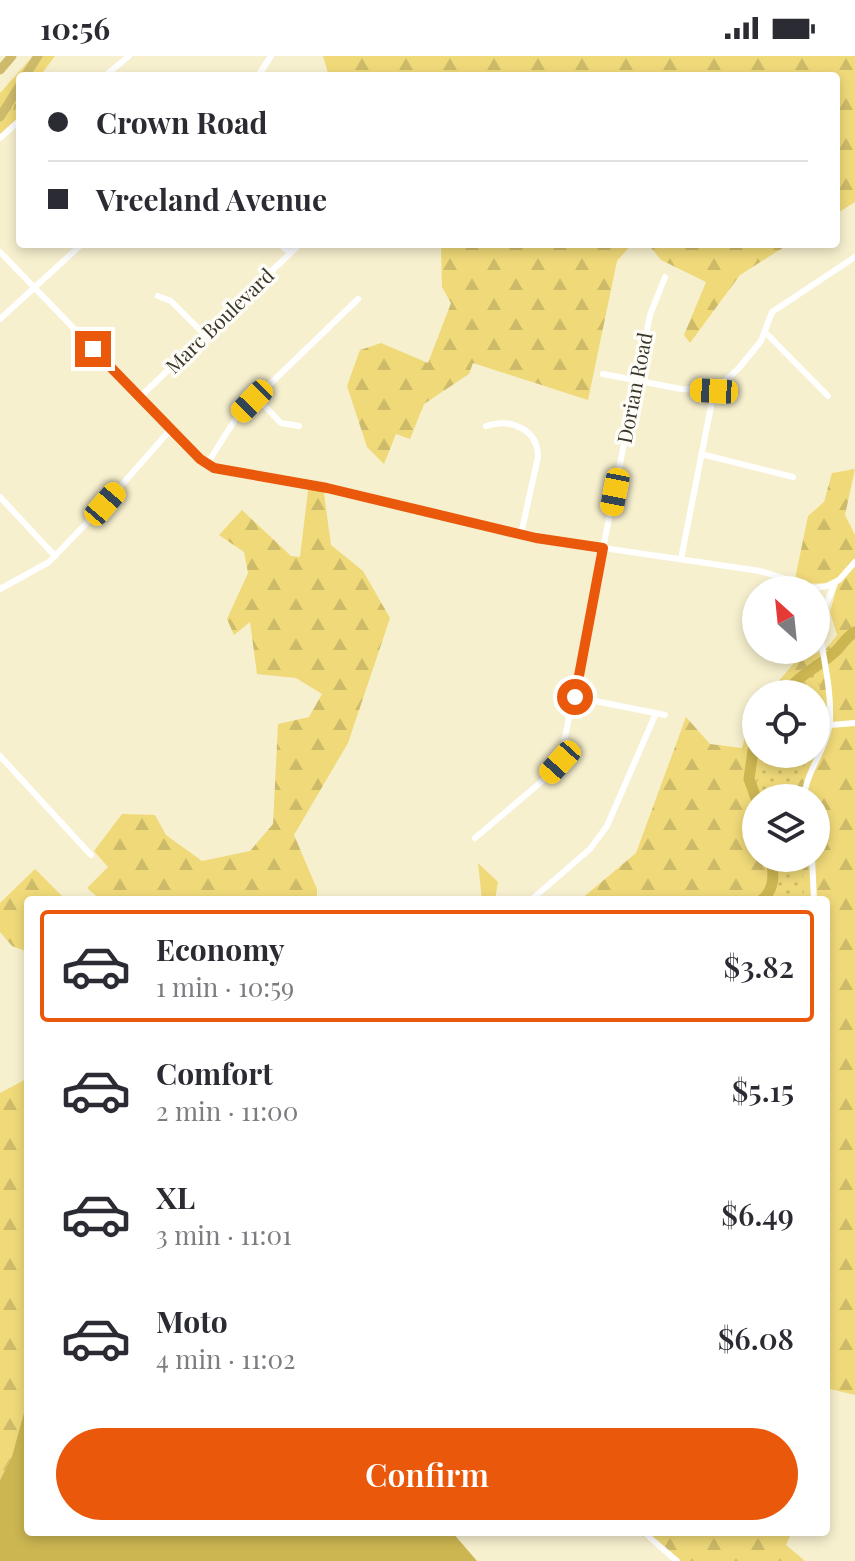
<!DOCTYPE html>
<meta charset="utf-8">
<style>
:root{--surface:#fff;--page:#f2f2f3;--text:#2b2b33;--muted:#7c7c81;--line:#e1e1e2;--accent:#ea580c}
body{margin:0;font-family:"Playfair Display",serif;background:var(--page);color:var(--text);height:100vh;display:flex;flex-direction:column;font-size:30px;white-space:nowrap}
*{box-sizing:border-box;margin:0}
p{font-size:26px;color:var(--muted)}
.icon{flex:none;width:44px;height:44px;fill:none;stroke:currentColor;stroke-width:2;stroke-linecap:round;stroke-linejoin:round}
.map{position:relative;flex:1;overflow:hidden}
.drawer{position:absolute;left:24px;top:840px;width:806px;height:640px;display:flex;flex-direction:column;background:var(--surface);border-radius:8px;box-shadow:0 4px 12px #0003}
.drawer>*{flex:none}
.top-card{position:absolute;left:16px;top:16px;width:824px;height:176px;border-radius:8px;box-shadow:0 4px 12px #0003;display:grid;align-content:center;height:176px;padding:0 32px;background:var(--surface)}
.needle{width:52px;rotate:333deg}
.fabs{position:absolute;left:742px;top:520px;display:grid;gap:16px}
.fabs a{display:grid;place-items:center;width:88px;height:88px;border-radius:50%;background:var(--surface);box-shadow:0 4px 12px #0003;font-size:40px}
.end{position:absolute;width:36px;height:36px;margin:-18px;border:10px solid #ea580c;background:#fff;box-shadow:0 0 0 4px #fff}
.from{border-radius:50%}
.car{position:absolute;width:24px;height:48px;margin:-24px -12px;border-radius:10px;box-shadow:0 0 6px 2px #0007;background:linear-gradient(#f5c518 24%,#345 0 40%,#f5c518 0 76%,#345 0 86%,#f5c518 0)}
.top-card b{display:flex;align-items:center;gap:28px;height:76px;font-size:30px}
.top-card b+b{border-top:2px solid var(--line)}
.top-card i{width:20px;height:20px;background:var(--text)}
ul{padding:14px 0 0;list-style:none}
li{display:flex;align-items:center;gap:24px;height:112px;margin:0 16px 12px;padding:0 16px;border:4px solid transparent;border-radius:8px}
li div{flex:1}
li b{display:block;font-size:30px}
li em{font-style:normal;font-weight:600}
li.on{border-color:var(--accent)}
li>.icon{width:72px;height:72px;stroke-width:1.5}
.action{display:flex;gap:16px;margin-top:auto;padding:16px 32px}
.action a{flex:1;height:92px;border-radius:48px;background:var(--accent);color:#fff;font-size:32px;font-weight:600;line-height:92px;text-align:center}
.status{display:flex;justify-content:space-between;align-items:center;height:56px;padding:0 40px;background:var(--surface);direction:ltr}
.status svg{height:22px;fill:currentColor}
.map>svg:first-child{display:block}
</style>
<div class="status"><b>10:56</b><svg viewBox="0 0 49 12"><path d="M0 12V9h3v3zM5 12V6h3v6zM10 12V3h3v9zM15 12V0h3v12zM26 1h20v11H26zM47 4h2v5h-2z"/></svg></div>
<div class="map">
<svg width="855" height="1505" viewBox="0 0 855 1505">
<defs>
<pattern id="grass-tufts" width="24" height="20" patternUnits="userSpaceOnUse" patternTransform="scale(2)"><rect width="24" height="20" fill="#efd979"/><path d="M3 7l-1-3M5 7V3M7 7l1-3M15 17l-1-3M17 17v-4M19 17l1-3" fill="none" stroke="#cebb69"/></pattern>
<pattern id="forest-firs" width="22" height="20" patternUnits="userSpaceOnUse" patternTransform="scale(2)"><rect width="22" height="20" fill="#efd979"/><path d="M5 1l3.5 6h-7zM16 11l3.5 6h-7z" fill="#cebb69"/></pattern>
<pattern id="park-dots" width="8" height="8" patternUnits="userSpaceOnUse" patternTransform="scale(2)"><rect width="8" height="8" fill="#efd979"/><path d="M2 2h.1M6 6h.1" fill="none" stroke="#cebb69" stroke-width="1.8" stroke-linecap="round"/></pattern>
</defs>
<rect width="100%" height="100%" fill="#f7f0cf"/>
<polygon fill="url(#grass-tufts)" points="33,0 55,0 40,20 20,20 20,65 0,84 0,37"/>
<g fill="url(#forest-firs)" fill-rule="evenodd">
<polygon points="323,0 855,0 855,146 836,158 836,20 329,20"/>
<polygon points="441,188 632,188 617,205 588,344 473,307 469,318 424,348 410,383 396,378 384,408 367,391 347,330 360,294 381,287 428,307 451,247 442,231"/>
<polygon points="648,188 789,188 740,219 690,287 684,279 706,226 661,204"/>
<path d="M 855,413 L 845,459 L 855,479 L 855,1339 L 826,1332 L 826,844 L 580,844 L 636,797 L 686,661 L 710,688 L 742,692 L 749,667 L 756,661 L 756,698 L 816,698 L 816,638 L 773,638 L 774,631 L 794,607 L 826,593 L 837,579 L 830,556 L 838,527 L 794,528 L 808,460 L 824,446 L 832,417 ZM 756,742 L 816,742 L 816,802 L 756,802 Z"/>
<polygon points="309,426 323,430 331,489 363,515 390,562 348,687 294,779 317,833 317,844 101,844 87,832 108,811 94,795 122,758 155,759 166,779 202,805 250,795 273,768 278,668 309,661 322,638 296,622 257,618 250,566 234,579 227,563 248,517 244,496 219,479 242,454 291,500 300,501"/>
<polygon points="478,807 498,826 495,844 482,844"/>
<polygon points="35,813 66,844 28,844 28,896 12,890 0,876 0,847"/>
<polygon points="28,1022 28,1117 26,1119 28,1122 28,1342 12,1400 0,1424 0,1037"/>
<polygon points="637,1476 792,1476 786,1489 805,1505 674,1505"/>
</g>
<g fill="url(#park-dots)">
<polygon points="816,603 823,657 816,688 816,638 782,638 798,616"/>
<polygon points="760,698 811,698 797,722 794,742 761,742 756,732"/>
<polygon points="777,802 802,802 804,844 797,844 769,833 778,824"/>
</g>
<polygon fill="#ccb652" points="28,1342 28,1476 452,1476 477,1505 0,1505 0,1424 12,1400"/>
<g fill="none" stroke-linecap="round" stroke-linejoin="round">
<g stroke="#ccb652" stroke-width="11">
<path d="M 785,638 C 799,618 819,611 836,595 C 843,588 846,581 855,576"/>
<polyline points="756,674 749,723 756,742"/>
<path d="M 762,844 C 775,833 774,818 771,802"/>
</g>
<g stroke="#fff" stroke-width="6">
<polyline points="105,20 129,0"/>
<polyline points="258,20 271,0"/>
<polyline points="0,82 20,64"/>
<polyline points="280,188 290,197"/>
<polyline points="0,196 200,403 214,412 327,432 536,482 760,515 815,532 827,530 839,524 855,506"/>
<polyline points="158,240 171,245 205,279"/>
<polyline points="0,263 82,188"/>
<polyline points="765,276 828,340"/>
<polyline points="603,318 681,333 714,335"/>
<polyline points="140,341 300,188"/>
<polyline points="256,341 281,367 299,370"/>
<path d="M 486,370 C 511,362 538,373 538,401 L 521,478"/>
<polyline points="701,398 793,421"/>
<polyline points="207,408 238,359 358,243"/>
<polyline points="0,441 55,500"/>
<polyline points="681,503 714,335 739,312 761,285 772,256 855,201"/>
<polyline points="0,533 49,506 105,448 171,373"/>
<polyline points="821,560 835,527"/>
<polyline points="575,641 665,659"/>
<polyline points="830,669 855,667"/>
<polyline points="0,700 91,799"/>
<path d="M 804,742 C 806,714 828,692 830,664 C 832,620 815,577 816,532"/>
<polyline points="475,782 547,721 560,706 650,259 665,221"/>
<polyline points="812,802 814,844"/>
<polyline points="531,844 590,793 607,770 656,657"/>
<polyline points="643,1476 677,1505"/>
</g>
<g stroke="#cdbb6b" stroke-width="9">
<polyline points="0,14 12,0"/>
<polyline points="25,20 38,0"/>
<polyline points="0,61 20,29"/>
</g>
</g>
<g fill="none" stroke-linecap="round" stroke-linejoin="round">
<polyline stroke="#ea580c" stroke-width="10" points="93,293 200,403 214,412 327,432 536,482 603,492 575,641"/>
</g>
<g text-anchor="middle" stroke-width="7" stroke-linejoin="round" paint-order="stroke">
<g font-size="20" fill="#3a372a" stroke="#fefcf6">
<text transform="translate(220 265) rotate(-44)" y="7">Marc Boulevard</text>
<text transform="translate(635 332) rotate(-79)" y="7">Dorian Road</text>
</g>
</g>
</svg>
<div class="fabs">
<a><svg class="needle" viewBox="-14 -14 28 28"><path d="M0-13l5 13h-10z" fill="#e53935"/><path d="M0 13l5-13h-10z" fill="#7c7c81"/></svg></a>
<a><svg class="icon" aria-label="locate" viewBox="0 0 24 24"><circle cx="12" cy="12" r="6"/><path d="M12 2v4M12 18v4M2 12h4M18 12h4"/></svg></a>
<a><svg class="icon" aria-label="layers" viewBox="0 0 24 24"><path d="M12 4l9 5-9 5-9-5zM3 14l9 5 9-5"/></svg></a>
</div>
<i class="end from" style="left:575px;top:641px"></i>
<i class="end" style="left:93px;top:293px"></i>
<i class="car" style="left:714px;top:335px;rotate:273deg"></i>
<i class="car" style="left:252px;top:345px;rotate:224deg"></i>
<i class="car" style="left:615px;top:436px;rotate:191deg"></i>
<i class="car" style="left:105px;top:448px;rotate:41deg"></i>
<i class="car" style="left:560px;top:706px;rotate:222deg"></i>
<div class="top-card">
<b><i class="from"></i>Crown Road</b>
<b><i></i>Vreeland Avenue</b>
</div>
<section class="drawer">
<ul>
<li class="on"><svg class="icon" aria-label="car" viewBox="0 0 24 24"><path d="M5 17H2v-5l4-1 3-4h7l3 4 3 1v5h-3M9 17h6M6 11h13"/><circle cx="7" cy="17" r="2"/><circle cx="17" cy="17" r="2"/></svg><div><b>Economy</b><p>1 min · 10:59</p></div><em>$3.82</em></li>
<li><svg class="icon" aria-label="car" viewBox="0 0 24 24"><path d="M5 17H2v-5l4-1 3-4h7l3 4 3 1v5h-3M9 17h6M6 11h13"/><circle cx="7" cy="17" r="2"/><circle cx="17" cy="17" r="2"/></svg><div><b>Comfort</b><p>2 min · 11:00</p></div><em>$5.15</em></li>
<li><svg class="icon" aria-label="car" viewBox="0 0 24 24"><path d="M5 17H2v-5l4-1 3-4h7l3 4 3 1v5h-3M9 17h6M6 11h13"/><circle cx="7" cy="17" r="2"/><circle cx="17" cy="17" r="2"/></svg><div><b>XL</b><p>3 min · 11:01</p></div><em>$6.49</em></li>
<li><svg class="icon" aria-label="car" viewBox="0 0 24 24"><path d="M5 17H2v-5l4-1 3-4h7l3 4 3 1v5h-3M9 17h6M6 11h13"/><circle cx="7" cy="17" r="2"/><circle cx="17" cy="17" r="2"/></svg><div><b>Moto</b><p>4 min · 11:02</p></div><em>$6.08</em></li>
</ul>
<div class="action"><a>Confirm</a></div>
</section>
</div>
